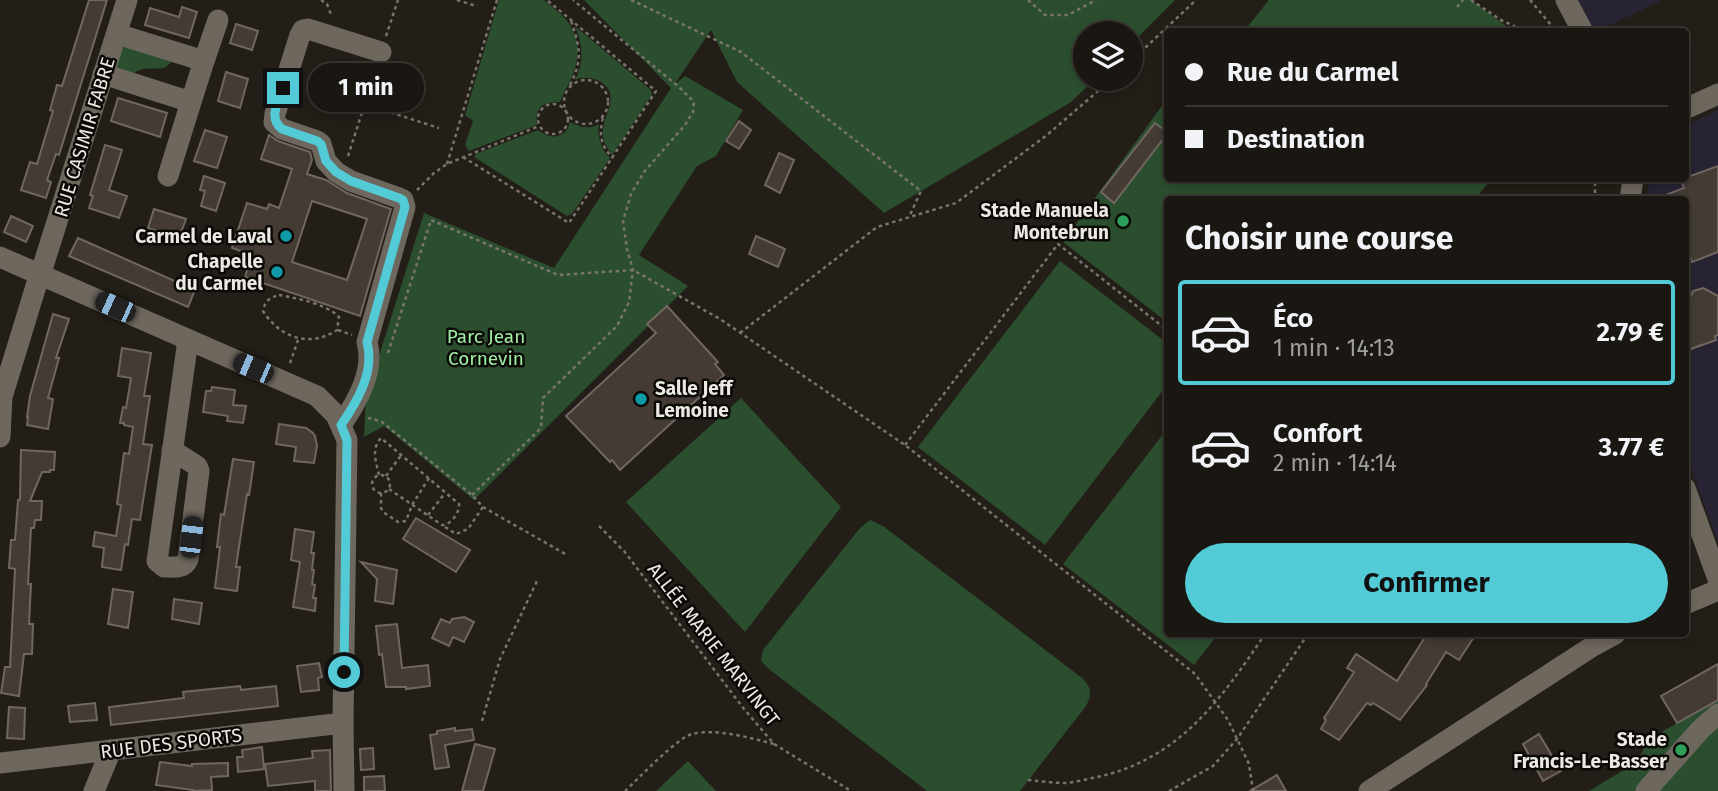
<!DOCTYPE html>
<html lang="fr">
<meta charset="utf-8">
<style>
:root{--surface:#1a1611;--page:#27231f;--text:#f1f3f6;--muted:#9f9f9f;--line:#383531;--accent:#52cbd7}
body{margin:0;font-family:"Fira Sans",sans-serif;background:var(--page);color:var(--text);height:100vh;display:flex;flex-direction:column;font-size:26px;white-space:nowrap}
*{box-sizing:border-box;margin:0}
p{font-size:23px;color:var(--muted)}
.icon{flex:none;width:38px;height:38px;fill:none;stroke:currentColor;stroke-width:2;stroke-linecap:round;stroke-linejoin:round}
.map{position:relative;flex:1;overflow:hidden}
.sheet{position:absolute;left:1164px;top:196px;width:525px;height:441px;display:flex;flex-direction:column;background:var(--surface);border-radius:7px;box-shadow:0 4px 10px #0003,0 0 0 2px var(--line)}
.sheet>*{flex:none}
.guide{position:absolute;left:1164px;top:28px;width:525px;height:154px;border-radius:7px;box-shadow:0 4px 10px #0003,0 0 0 2px var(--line);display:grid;align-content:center;height:154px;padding:0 21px;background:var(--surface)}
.fabs{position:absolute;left:1073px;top:21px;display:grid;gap:14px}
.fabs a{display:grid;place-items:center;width:70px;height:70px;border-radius:50%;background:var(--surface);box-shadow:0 4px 10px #0003,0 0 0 2px var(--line);font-size:35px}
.end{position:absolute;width:32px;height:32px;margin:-16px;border:9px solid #52cbd7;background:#111;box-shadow:0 0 0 4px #111}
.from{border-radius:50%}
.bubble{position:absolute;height:49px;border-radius:24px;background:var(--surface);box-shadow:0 4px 10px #0003,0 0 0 2px var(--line);font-size:23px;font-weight:700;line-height:49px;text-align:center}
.car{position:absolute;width:21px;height:42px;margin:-21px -10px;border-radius:9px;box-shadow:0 0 5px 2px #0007;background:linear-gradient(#222 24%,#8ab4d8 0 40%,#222 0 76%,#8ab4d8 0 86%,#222 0)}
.guide b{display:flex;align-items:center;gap:24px;height:66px;font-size:26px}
.guide b+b{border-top:2px solid var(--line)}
.guide i{width:18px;height:18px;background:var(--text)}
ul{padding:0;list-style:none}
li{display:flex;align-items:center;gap:21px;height:105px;margin:0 14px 10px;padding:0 7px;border:4px solid transparent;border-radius:7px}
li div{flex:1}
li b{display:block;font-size:26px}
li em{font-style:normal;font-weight:700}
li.current{border-color:var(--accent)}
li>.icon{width:63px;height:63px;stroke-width:1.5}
h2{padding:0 21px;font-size:32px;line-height:84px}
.button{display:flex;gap:14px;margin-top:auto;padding:14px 21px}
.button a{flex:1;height:80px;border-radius:42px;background:var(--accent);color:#111;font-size:28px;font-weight:700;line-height:80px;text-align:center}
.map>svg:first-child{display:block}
</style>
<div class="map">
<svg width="1718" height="791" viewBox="0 0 1718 791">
<rect width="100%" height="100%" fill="#231e17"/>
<g fill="#282333">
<polygon points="1573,0 1663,0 1595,32 1592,31"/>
<polygon points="1718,110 1718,543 1685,452 1685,200 1646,200 1650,179 1685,178 1685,125"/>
</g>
<g fill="#2b4f2e">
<path d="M 499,0 C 510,0 534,0 543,0 C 547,1 552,7 556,10 C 575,25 582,44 575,68 C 572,80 564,91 560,102 C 543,102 535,106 537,125 L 469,151 L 465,145 L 473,121 L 465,115 Z"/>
<polygon points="584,0 1175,0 1131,44 1130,33 1085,33 1085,79 1095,79 1071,102 884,213 737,82 711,30 674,85 685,76 743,110 716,156 697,166 639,255 688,286 474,500 384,426 364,437 366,397 424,213 554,268 671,88"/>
<polygon points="1269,0 1471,0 1513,31 1244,31"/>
<path d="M 575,26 L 651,90 L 652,95 L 612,155 C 608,149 603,142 603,135 C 601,116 625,93 597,80 C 589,77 582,77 575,80 C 584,63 583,44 575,26 Z"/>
<path d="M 129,46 L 172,59 C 165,78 145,60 131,76 L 116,68 L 122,48 Z"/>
<polygon points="1167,99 1167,178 1491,179 1475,199 1167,200 1167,322 1063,242"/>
<path d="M 570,122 C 580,127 589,130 599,124 C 597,137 601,148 610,158 L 572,214 L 567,216 L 474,157 L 476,154 L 538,130 C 550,140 566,139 570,122 Z"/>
<polygon points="1060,261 1167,343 1167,385 1045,545 918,447"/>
<polygon points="741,398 841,507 745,632 626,502"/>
<polygon points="1167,429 1167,634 1218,634 1194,665 1063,564"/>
<path d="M 870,520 L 883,526 L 1082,678 C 1092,688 1092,694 1086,706 L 1020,791 L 927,791 L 769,669 L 761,661 L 763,650 L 860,528 Z"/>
<polygon points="1718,700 1718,791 1589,791 1637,762 1649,739"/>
<polygon points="688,761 716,791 656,791"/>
</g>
<g fill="#443b35" stroke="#716761" stroke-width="2" fill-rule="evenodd">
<polygon points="89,0 107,0 59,155 56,154 47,180 51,182 46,198 21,190 30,162 37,164 53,111 50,110 57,85 62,86"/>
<polygon points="182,7 197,12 189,38 145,25 150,8 179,17"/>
<polygon points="236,24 258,31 252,50 230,43"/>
<polygon points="226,72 248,79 240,108 218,101"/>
<polygon points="118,98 167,113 160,137 111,121"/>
<polygon points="739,121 751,130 739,149 726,141"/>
<polygon points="1155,123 1167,132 1167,134 1114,203 1101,192"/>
<polygon points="205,130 227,137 217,168 194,161"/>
<path d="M 269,135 L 278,141 L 310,152 L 312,160 L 307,174 L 326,180 L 347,193 L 391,209 L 360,316 L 245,277 L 252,255 L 232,248 L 247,203 L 267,209 L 269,204 L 279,208 L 292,169 L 261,159 ZM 312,201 L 367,219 L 347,280 L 292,262 Z"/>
<polygon points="105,145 122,150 109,190 127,196 119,218 89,208 93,196 90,195"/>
<polygon points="779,153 794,160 780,193 765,185"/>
<polygon points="1718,166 1718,252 1692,262 1685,243 1685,200 1658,200 1658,198 1684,188 1680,178 1685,178"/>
<polygon points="204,176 225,183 216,211 201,206 205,191 200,190"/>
<polygon points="154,209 186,219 179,238 148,228"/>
<polygon points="11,216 33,226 26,242 4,232"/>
<polygon points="756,236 785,249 778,267 749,254"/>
<polygon points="78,238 195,290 188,307 69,256"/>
<polygon points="1703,288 1718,296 1718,335 1715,336 1716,340 1685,351 1685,303 1688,302 1693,291"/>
<polygon points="667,306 718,362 715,364 724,375 620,470 612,460 610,462 566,416 656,333 647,324"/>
<polygon points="53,314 69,319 56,358 59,358 48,398 53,399 48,429 27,425 28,417 27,417 30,396"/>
<polygon points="122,348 151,353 144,396 150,396 143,444 152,445 140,520 132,519 128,545 125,544 121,570 102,567 104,548 93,546 95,532 116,536 121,505 117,504 124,453 129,454 133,427 124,425 124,423 120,423 123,407 126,408 131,378 118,376"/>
<polygon points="212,387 235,390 233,405 246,406 243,423 227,421 228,416 203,412 206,391 211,391"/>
<polygon points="279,424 306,428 313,433 315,436 317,446 314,463 294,461 296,447 276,444"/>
<polygon points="21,450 55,452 54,470 50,470 50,472 42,472 30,501 42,501 41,520 35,520 34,528 31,528 28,584 31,584 29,624 33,624 32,654 24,654 19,696 1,693 5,667 10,667 15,569 9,568 11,540 15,540 18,500 20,500"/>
<polygon points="233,459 254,462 249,495 247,494 236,567 240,567 237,591 215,588 220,547 217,547 221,514 224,515"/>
<polygon points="416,518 470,550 456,572 403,539"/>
<polygon points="295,529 314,532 311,553 314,553 312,570 314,570 312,584 315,585 313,598 316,598 315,611 293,607 300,562 291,560"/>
<polygon points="361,562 397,570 393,604 375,601 377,579"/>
<polygon points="113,589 133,592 128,628 108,624"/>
<polygon points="174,599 202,603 199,624 172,619"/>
<polygon points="464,617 474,622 464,642 453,637 449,646 432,638 441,619 450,623 452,619"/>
<polygon points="397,624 402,668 428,665 430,686 406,689 406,687 386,687 382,654 379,655 376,626"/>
<polygon points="1427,634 1476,634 1459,660 1446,652 1426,684 1427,685 1400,720 1373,703 1371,705 1367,703 1339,740 1321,729 1326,720 1324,718 1354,672 1347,668 1356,654 1397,681"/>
<polygon points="319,663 322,677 318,678 319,690 301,692 297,666"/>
<polygon points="1718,664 1718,700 1677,723 1661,696"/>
<polygon points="240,686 241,690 276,686 278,706 111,725 109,707 184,698 183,692"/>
<polygon points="95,703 97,720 70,722 68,706"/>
<polygon points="9,707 25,708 24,739 7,738"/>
<polygon points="455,728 455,731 472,729 474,740 445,745 449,767 435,769 430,735 437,734 437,731"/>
<polygon points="1539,734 1561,771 1543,781 1523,744"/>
<polygon points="475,744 495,749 483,791 462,791"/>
<polygon points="262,747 264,769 238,772 237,757 243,757 242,750"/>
<polygon points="373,748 374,769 361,770 360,749"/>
<polygon points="330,750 331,791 315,791 315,781 268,786 265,764 313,758 312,751"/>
<polygon points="160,762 192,766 192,764 228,763 228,776 211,777 212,790 193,791 193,790 156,785"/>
<polygon points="1277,775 1286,791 1250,791"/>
<polygon points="384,776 385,791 364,791 364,777"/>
</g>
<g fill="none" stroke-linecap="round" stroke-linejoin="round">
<g stroke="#79746e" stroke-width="2.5" stroke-dasharray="3.5 3.5" stroke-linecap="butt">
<polyline points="321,0 327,4 332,17"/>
<polyline points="457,0 476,6"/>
<polyline points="631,0 741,52 921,191 909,217"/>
<polyline points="1028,0 1045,15 1068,15 1096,0"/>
<polyline points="1471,0 1501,20 1527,32"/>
<polyline points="1530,0 1557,32"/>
<polyline points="1457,7 1463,0"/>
<polyline points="386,36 398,0"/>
<polyline points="1130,62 1196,0"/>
<circle cx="586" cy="102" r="22"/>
<path d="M 570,85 C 583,60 580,46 571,21"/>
<circle cx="553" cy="119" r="15"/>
<polyline points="364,104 439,128"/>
<path d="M 603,118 C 599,134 600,145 613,158"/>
<polyline points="348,156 376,69"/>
<polyline points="463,157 569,223 656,91 547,0"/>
<polyline points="447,164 497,0"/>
<polyline points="417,190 434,173 447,164 539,126"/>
<polyline points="1595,200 1595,178"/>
<path d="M 279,295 C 296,298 327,304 339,317 L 337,330 C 310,348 280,338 263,311 C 265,301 269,298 279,295 Z"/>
<polyline points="338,330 352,335"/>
<polyline points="740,333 877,227 956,203 1047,135 1112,79"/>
<polyline points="388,353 431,220 558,275 633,270 720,319 905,445 1195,674 1228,720 1249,764 1253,791"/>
<polyline points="290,363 298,340"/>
<polyline points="368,419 370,418 382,422 472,495 483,507 567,555"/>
<polyline points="905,445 1058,244 1167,330"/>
<circle cx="381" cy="484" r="9"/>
<path d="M 379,475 C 376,462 371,448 381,438 L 459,504 C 460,512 451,525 442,525 L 389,489"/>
<polyline points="386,476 402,454"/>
<polyline points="381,493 381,508 383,512 398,522 406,521 412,505 429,478"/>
<polyline points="472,495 541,428 543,398 617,326 629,302 633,270 627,249 623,221 631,194 644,172 685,125 693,112 694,102 679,87 573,0"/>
<polyline points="428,515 445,493"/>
<polyline points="599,526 624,551 744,709 774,744 851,791"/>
<polyline points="445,527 456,534 468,529 483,507"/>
<polyline points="482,721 500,659 537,581"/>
<path d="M 1028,780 C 1040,781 1053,783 1066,783 C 1075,782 1084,780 1092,778 C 1177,762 1220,701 1265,634"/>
<path d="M 625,791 C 638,779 678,737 692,734 C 716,728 751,738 774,744"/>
<polyline points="1169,791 1213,766 1237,739 1308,634"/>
</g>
<g stroke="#6d675d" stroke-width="21">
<polyline points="1566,0 1583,32"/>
<polyline points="204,61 218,20"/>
<polyline points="103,74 191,102 204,61 117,34"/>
<polyline points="1685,109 1718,94"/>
<polyline points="168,176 191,102"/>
<polyline points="1630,200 1633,178"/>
<polyline points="0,257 317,396 336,415 347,440 343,723 344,791"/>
<path d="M 341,425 C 357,402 375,371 367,342 L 405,207 L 403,200 L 399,198 L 351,181 L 336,172 L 326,161 L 321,144 L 317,141 L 282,129 L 274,122 L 275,114 L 300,35 L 303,30 L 308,29 L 381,52"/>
<polyline points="0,437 2,397 36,286 43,266 127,0"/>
<path d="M 172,450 L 197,466 L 199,471 L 188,559 C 184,569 174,567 164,567 L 157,561 L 188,340"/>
<polyline points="1685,488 1718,579"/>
<polyline points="1685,604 1718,590"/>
<polyline points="0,763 343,723"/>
<polyline points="94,791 111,750"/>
<polyline points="1369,791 1593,646 1615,634"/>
<polyline points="1646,791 1700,730 1718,714"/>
</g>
</g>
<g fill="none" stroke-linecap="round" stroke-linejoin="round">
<path stroke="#52cbd7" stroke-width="9" d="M 283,88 C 278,102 268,118 282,129 L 317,141 L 321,144 L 326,161 L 336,172 L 351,181 L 399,198 L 403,200 L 405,207 L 367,342 C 375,372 357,402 341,425 L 347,440 L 344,672"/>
</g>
<g fill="#2e9e5b" stroke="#0b0906" stroke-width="2.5">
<circle cx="1123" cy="221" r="7"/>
<circle cx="1681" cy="750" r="7"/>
</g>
<g fill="#0f9aa8" stroke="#0b0906" stroke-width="2.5">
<circle cx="286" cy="236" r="7"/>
<circle cx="277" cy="272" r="7"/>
<circle cx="641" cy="399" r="7"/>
</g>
<g text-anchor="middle" stroke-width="5" stroke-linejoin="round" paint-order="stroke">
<g font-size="19" fill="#ece9e3" stroke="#0b0906">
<text transform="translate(84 137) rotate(-73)" y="7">RUE CASIMIR FABRE</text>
<text transform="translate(714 644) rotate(52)" y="7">ALLÉE MARIE MARVINGT</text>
<text transform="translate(171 743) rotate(-7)" y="7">RUE DES SPORTS</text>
</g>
<g font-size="19" font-weight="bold" fill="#ece9e3" stroke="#0b0906" text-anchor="end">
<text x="1109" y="217">Stade Manuela<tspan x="1109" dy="22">Montebrun</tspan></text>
<text x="272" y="243">Carmel de Laval</text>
<text x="263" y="268">Chapelle<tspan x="263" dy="22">du Carmel</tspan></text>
<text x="655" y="395" text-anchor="start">Salle Jeff<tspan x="655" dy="22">Lemoine</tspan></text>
<text x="1667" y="746">Stade<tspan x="1667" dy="22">Francis-Le-Basser</tspan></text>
</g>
<g font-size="19" fill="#9deea2" stroke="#0b0906">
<text x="486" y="343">Parc Jean<tspan x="486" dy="22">Cornevin</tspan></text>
</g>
</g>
</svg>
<div class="fabs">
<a><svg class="icon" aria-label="layers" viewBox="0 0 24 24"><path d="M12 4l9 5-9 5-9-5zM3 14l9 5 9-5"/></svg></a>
</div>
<i class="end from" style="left:344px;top:672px"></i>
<i class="end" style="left:283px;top:88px"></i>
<div class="bubble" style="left:308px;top:63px;width:116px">1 min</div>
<i class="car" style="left:115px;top:307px;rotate:294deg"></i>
<i class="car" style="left:253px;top:368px;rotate:293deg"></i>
<i class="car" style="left:191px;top:537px;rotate:7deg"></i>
<div class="guide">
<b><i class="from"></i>Rue du Carmel</b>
<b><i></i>Destination</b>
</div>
<section class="sheet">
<h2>Choisir une course</h2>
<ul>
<li class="current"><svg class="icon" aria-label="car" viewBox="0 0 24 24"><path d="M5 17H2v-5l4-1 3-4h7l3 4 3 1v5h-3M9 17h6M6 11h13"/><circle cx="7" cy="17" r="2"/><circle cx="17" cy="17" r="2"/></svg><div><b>Éco</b><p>1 min · 14:13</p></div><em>2.79 €</em></li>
<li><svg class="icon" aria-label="car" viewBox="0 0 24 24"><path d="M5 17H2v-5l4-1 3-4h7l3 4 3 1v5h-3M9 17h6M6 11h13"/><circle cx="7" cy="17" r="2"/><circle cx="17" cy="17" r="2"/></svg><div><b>Confort</b><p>2 min · 14:14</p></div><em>3.77 €</em></li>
</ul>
<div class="button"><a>Confirmer</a></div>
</section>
</div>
